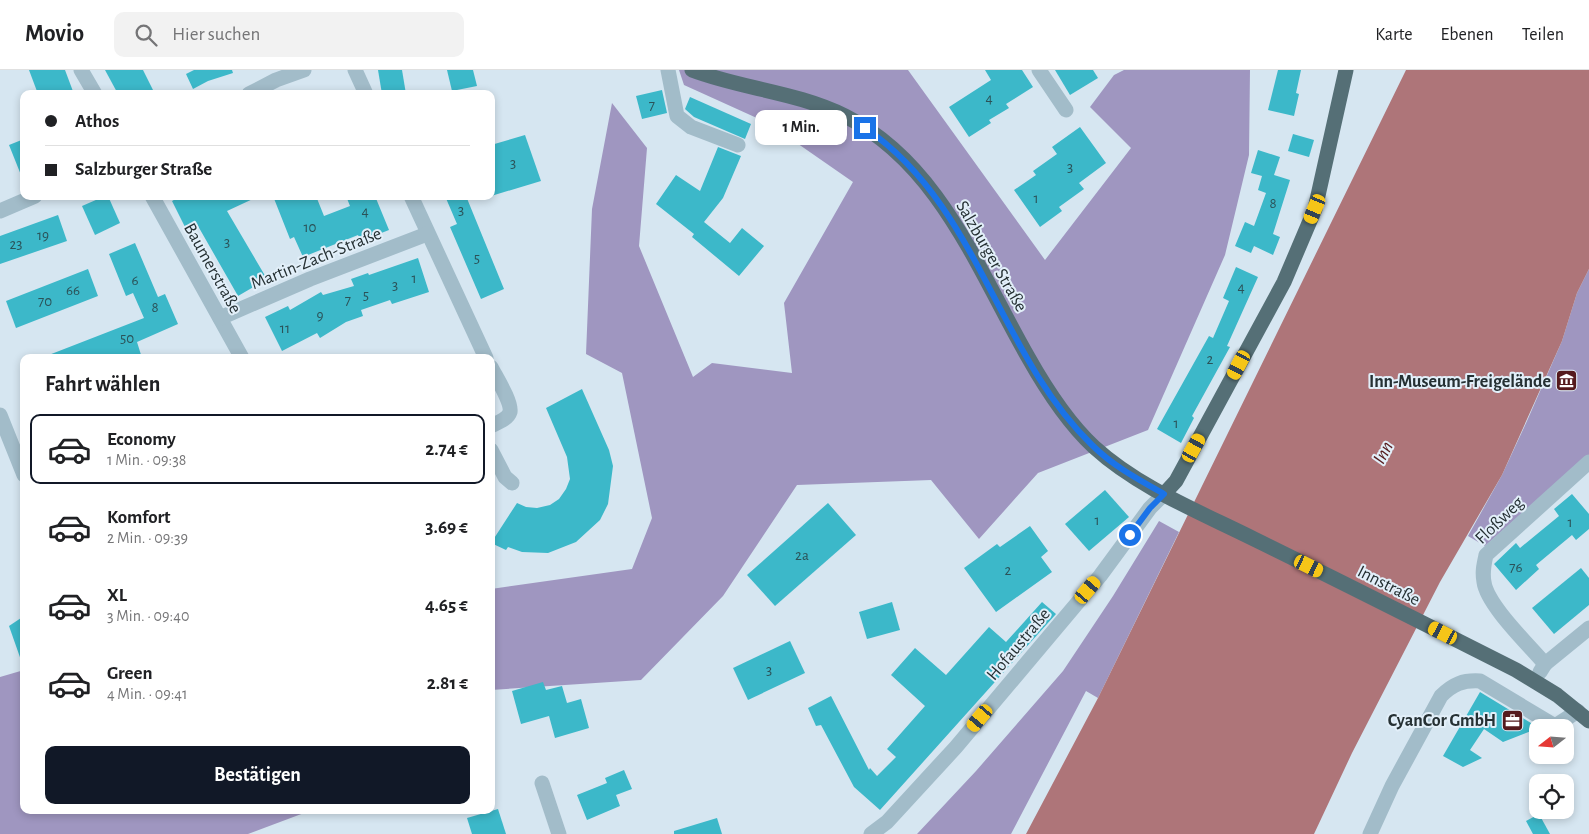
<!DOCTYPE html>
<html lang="de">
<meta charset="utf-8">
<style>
:root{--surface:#fff;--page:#f2f2f2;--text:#202124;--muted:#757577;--line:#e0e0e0;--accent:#111827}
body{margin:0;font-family:"Alegreya Sans",sans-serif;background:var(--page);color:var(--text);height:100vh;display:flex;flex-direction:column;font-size:19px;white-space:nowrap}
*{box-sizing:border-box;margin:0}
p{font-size:16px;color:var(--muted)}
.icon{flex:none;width:28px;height:28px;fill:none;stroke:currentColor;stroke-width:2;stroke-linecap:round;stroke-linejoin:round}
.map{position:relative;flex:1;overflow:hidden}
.side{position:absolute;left:20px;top:284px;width:475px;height:460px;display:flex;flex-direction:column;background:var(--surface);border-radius:10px;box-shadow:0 2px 8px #0003}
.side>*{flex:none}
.hud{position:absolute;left:20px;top:20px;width:475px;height:110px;border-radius:10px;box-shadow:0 2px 8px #0003;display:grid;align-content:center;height:110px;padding:0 25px;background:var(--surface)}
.needle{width:32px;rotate:253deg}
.buttons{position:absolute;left:1529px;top:649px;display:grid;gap:10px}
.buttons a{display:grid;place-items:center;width:45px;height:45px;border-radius:10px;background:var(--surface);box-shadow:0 2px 8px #0003;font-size:25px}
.end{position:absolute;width:22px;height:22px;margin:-11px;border:6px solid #1a73e8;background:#fff;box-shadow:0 0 0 2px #fff}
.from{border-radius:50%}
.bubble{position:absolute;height:35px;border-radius:10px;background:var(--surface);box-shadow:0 2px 8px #0003;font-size:16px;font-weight:700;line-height:35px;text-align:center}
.car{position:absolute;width:15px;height:30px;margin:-15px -8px;border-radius:6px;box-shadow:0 0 4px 1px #0007;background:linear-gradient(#f5c518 24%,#345 0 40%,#f5c518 0 76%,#345 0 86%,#f5c518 0)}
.hud b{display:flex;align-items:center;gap:18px;height:48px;font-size:19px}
.hud b+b{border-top:1px solid var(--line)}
.hud i{width:12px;height:12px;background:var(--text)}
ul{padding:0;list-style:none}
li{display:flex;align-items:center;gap:15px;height:70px;margin:0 10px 8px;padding:0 15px;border:2px solid transparent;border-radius:10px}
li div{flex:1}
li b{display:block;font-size:19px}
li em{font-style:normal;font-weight:700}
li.on{border-color:var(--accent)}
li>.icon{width:45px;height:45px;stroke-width:1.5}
h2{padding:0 25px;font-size:22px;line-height:60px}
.primary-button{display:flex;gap:10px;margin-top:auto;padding:10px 25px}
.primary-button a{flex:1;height:58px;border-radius:10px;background:var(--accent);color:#fff;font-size:20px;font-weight:700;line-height:58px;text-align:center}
header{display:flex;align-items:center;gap:30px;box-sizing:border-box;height:70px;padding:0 25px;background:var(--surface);border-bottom:1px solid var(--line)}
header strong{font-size:24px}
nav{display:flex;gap:28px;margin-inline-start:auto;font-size:18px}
.search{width:350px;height:45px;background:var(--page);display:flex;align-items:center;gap:12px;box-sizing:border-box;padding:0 18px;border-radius:10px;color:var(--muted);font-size:19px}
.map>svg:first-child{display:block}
</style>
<header>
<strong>Movio</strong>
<div class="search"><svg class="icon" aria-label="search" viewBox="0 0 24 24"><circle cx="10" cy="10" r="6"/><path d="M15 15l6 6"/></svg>Hier suchen</div>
<nav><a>Karte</a><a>Ebenen</a><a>Teilen</a></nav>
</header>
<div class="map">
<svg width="1589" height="764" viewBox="0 0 1589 764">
<rect width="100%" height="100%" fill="#d6e6f1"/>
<g fill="#9f96c0">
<polygon points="679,0 908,0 1045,190 1131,78 1090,37 1114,5 1124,0 1250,0 1249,85 1225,185 1148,360 1038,403 979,469 931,410 797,415 723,526 641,610 491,620 491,519 632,499 652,448 622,303 586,284 592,139 612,33 647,78 639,176 693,307 712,293 792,303 784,233 853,112 768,53 684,15"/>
<polygon points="1589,199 1589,385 1485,476 1468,466 1502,405 1527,351 1562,271 1577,223"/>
<polygon points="1159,451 1179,462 1098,628 1086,621 1011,764 917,764 976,701 1063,601 1113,526"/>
<polygon points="24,600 24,740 312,740 248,764 0,764 0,607"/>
</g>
<polygon fill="#ae7579" points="1406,0 1589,0 1589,199 1577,223 1562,271 1502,405 1440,512 1352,683 1314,764 1026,764 1098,628"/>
<g fill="#3cb8c9">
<polygon points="29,0 65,0 74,24 38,24"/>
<polygon points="105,0 143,0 155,24 118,24"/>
<polygon points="194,0 232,0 233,3 208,11 193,19 186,4"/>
<polygon points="378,0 402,0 406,24 382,24"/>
<polygon points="447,0 473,0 477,16 452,21"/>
<polygon points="985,0 1022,0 1033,17 1006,34 1009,38 989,50 991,53 969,67 949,37 991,10"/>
<polygon points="1055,0 1093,0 1098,8 1070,25"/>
<polygon points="1278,0 1301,0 1296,23 1299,24 1294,46 1268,40"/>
<polygon points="662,20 667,43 642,49 636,26"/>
<polygon points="690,27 751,54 745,69 694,47 685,39"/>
<polygon points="1080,57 1106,93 1079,113 1084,119 1059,137 1062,141 1040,157 1014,120 1036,105 1033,101 1057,84 1052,77"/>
<polygon points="1293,64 1314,70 1309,87 1288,81"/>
<polygon points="525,65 541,111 491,126 491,75"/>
<polygon points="24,69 24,110 23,110 9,75"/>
<polygon points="718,77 741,86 723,128 704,152 730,173 742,158 764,176 739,206 692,167 694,164 656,134 676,105 700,121"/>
<polygon points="1258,80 1280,87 1274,105 1290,110 1273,164 1280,167 1273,185 1254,176 1251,183 1235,176 1245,152 1254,156 1266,123 1258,120 1262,106 1251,103"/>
<polygon points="105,126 108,126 120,153 95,165 82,136"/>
<polygon points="181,126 259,126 227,141 267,209 238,226 198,156 187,161 172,131"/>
<polygon points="273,126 316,126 324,146 350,136 346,126 375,126 389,160 361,171 358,165 303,187 294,167 290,169"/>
<polygon points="445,126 466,126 504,219 481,229 450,157 457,154"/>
<polygon points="58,145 67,171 0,194 0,166"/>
<polygon points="135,173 158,227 165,224 178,254 137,272 142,288 41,288 144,248 133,223 126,226 109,184"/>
<polygon points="418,188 429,222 392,234 390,230 361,240 363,246 346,252 320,268 317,263 282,281 265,247 288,236 290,240 321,222 323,225 354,216 351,209 368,203 369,205"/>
<polygon points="1236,197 1258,207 1227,276 1230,277 1192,346 1194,348 1181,373 1157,359 1209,266 1213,268 1229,231 1223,228"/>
<polygon points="88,199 98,226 16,258 6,231"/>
<polygon points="582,319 609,380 613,396 608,434 600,450 576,472 548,483 522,482 508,477 506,480 491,473 517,433 526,437 537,438 550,435 559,429 566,419 570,409 567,387 546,338"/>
<polygon points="1105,420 1129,447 1089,481 1065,454"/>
<polygon points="1572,424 1589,444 1589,459 1576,470 1572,465 1536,495 1539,499 1516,520 1494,494 1516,473 1520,478 1559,446 1554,439"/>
<polygon points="828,433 856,465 775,536 747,505"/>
<polygon points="1030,456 1048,481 1041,487 1052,502 996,542 964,498 997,474 1000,477"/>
<polygon points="1581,498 1589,508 1589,535 1554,564 1532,538"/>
<polygon points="892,532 900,560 867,569 859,542"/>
<polygon points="1042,532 1056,544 880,740 854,717 821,655 816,656 808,638 831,626 869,700 870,698 877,706 896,687 887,679 925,636 891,605 915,578 946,605 989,557 1006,572"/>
<polygon points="24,546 24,593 22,593 9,556"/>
<polygon points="790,571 805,603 748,630 733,598"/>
<polygon points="543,612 546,620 562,616 567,633 581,629 589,658 555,668 549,646 521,654 512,621"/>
<polygon points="1480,622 1539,658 1503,672 1484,659 1470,680 1482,688 1463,697 1443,686"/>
<polygon points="624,700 632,719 616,725 620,736 587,750 577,725 607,713 605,708"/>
<polygon points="498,739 506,764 472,764 467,748"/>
<polygon points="1539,744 1550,764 1533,764 1526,751"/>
<polygon points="717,748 722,764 674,764 674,761"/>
</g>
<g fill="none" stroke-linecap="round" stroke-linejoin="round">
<g stroke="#a2bcc9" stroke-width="15">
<polyline points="81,0 95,24"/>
<polyline points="355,0 366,24"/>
<polyline points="668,0 677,46 691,57 738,75"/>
<polyline points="1039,0 1066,40"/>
<polyline points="249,24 276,10 304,0"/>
<polyline points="152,126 242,288"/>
<polyline points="411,126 486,288"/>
<polyline points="0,141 35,126"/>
<polyline points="220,248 310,209 427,164"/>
<path d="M 491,297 C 496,307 512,332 510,342 C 508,349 497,353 491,356"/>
<polyline points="0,345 24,405"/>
<polyline points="491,380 505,407 512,413"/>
<path d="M 1545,594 C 1529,575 1487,535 1484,512 C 1482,502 1484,494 1486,485 L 1589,392"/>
<polyline points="1540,602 1545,594 1589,558"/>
<polyline points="542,713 559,764"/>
<polyline points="871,764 887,752 956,677 1100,506 1150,438 1164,424"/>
<path d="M 1370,764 L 1392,716 L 1441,626 C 1453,614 1463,610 1480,611 L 1555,656 L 1578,641"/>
</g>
<g stroke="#556f76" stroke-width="15">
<path d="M 692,0 C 742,19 797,22 845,46 C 939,93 978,200 1028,287 C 1046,319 1067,352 1094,377 C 1139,418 1200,442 1254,469 C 1342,512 1429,556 1516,600 L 1557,625 L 1589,651"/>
<polyline points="1164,424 1176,411 1284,212 1315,139 1346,0"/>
</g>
</g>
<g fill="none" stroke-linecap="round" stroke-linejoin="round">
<path stroke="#1a73e8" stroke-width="6" d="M 865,58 C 979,135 997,283 1092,375 C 1113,396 1139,410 1164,424 L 1150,438 L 1130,465"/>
</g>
<defs>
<symbol id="museum-square" viewBox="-11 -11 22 22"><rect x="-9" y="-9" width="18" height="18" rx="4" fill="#551a1d" stroke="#e2eff9"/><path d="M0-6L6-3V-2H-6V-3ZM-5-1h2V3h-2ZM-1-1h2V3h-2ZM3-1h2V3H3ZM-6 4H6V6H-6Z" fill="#fff"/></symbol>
<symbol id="office-square" viewBox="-11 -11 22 22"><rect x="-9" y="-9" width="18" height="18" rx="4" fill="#551a1d" stroke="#e2eff9"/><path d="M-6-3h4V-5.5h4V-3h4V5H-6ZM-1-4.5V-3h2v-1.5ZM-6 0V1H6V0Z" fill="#fff"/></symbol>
</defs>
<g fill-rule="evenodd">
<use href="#museum-square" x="1554" y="298" width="25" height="25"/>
<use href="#office-square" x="1500" y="638" width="25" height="25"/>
</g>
<g text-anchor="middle" stroke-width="4" stroke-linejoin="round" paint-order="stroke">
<g font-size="15" fill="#2b5258">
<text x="989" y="33">4</text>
<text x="652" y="40">7</text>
<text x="513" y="98">3</text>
<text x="1070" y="102">3</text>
<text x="1036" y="133">1</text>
<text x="1273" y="138">8</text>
<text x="461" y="145">3</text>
<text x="365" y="146">4</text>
<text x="310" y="162">10</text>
<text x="43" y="170">19</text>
<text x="227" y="177">3</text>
<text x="16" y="179">23</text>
<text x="477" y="193">5</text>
<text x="414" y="213">1</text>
<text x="135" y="215">6</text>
<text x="395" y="220">3</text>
<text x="1241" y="222">4</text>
<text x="73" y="225">66</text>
<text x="366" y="230">5</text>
<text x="348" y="235">7</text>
<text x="45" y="236">70</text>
<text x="155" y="242">8</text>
<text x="320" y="250">9</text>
<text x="285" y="263">11</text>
<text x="127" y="273">50</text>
<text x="1210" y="294">2</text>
<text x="1176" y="358">1</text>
<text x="1097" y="455">1</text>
<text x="1570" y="457">1</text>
<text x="802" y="490">2a</text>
<text x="1516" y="502">76</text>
<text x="1008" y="505">2</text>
<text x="769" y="605">3</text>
</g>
<g font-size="18" fill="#253033" stroke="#e2eff9">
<text transform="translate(992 186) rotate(60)" y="6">Salzburger Straße</text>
<text transform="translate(316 188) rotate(-22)" y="6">Martin-Zach-Straße</text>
<text transform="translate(213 198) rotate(61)" y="6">Baumerstraße</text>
<text transform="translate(1499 450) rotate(-44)" y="6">Floßweg</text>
<text transform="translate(1389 515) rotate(27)" y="6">Innstraße</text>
<text transform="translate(1018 574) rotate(-50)" y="6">Hofaustraße</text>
</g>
<g font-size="18" font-weight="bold" fill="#253033" stroke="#e2eff9" text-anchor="end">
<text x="1551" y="317">Inn-Museum-Freigelände</text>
<text x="1496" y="656">CyanCor GmbH</text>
</g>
<g font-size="19" font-style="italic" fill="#551a1d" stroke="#e2eff9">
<text transform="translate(1382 382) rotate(-62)" y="7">Inn</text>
</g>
</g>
</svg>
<div class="buttons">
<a><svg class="needle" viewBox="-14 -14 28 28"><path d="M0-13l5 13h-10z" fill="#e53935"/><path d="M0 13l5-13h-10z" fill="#757577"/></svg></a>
<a><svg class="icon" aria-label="locate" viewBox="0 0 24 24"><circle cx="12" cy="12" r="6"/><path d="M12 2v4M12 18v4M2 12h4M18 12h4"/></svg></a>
</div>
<i class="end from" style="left:1130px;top:465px"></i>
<i class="end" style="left:865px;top:58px"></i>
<div class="bubble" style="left:755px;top:40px;width:92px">1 Min.</div>
<i class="car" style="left:1315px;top:139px;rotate:203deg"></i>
<i class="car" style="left:1239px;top:295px;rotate:208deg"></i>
<i class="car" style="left:1194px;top:378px;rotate:29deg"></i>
<i class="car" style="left:1309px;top:496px;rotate:116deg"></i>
<i class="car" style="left:1088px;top:520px;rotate:40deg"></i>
<i class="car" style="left:1443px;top:563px;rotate:297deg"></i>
<i class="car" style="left:980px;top:648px;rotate:220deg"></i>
<div class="hud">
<b><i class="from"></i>Athos</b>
<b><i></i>Salzburger Straße</b>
</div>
<section class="side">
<h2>Fahrt wählen</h2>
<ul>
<li class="on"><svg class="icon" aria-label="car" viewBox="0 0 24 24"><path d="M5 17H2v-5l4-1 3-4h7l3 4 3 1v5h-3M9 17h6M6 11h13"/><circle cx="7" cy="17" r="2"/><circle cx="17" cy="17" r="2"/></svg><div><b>Economy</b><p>1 Min. · 09:38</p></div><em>2.74 €</em></li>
<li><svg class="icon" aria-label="car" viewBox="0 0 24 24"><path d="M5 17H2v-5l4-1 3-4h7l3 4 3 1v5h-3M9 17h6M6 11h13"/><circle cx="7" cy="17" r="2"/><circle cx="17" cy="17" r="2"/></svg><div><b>Komfort</b><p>2 Min. · 09:39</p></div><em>3.69 €</em></li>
<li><svg class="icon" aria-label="car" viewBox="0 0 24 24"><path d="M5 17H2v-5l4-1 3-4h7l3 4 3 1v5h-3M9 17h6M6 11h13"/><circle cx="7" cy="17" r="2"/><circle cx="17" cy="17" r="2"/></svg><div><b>XL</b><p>3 Min. · 09:40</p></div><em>4.65 €</em></li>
<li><svg class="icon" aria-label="car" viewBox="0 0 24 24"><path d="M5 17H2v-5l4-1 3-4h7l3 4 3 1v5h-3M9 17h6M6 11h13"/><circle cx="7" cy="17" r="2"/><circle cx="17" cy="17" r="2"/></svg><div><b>Green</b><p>4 Min. · 09:41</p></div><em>2.81 €</em></li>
</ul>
<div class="primary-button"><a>Bestätigen</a></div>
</section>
</div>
